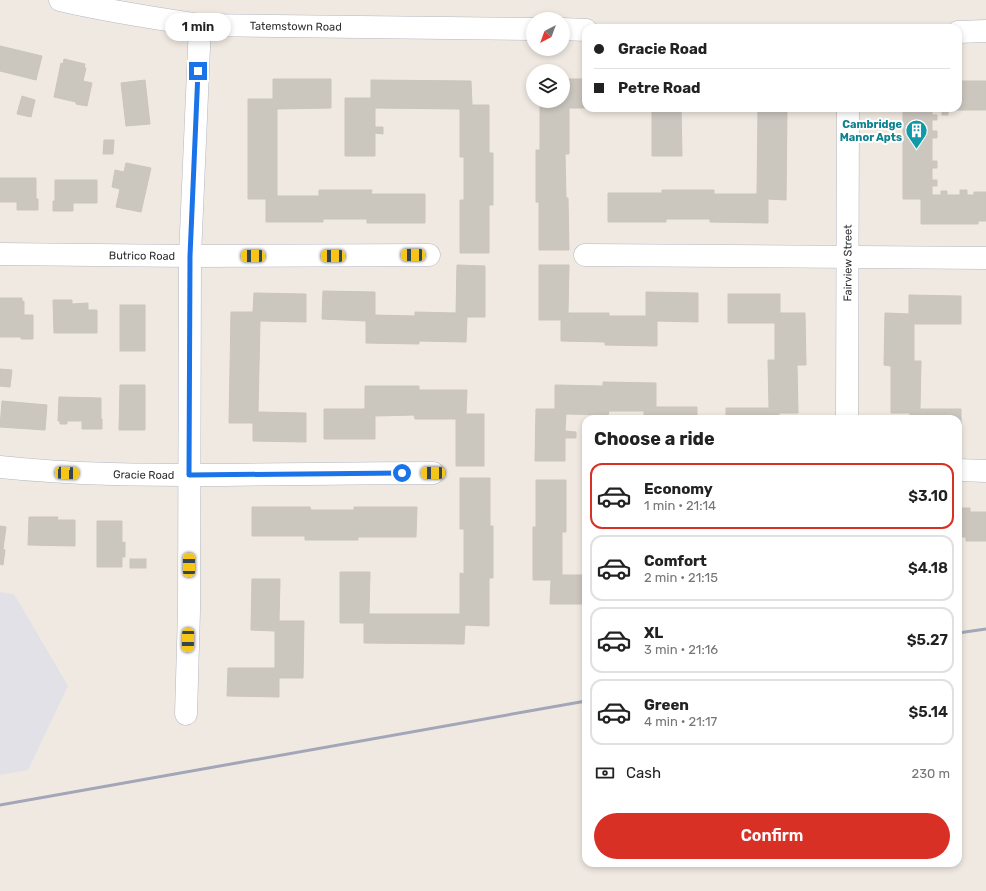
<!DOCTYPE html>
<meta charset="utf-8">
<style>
:root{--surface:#fff;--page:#f2f2f2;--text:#222;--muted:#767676;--line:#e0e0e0;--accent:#d93025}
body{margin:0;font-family:Rubik,sans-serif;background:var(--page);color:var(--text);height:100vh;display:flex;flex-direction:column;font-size:15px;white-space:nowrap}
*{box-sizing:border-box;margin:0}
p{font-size:13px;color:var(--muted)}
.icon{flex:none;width:22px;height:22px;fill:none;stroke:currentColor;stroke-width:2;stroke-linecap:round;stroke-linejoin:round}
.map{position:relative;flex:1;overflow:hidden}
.panel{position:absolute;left:582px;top:415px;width:380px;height:452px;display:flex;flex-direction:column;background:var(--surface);border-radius:12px;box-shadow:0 2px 6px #0003}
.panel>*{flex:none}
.hud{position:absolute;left:582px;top:24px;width:380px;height:88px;border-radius:12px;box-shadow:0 2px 6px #0003;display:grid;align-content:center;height:88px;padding:0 12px;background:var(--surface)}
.needle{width:26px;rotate:221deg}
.buttons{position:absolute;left:526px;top:12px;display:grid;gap:8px}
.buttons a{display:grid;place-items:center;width:44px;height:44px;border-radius:50%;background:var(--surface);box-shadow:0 2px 6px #0003;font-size:20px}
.end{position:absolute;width:18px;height:18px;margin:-9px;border:5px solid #1a73e8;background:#fff;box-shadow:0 0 0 2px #fff}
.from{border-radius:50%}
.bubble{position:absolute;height:28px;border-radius:14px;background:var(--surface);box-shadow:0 2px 6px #0003;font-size:13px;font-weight:600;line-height:28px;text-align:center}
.car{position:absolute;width:12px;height:24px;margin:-12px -6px;border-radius:5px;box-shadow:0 0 3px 1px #0007;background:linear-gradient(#f5c518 24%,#345 0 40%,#f5c518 0 76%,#345 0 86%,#f5c518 0)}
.hud b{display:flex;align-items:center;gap:14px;height:38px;font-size:15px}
.hud b+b{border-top:1px solid var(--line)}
.hud i{width:10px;height:10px;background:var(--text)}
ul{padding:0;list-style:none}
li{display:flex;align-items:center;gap:12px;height:66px;margin:0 8px 6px;padding:0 4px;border:2px solid var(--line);border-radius:12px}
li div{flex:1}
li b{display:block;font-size:15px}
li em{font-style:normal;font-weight:600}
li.current{border-color:var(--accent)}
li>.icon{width:36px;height:36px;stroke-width:1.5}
h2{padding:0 12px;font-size:18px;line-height:48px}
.pay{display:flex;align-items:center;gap:10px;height:44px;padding:0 12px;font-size:15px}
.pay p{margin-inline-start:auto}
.cta{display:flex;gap:8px;margin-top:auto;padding:8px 12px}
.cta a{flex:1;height:46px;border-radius:24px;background:var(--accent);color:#fff;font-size:16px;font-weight:600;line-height:46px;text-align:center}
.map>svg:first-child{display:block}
</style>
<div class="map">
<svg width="986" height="891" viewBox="0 0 986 891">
<rect width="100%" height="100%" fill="#efe9e1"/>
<polygon fill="#e3e1e8" points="0,592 14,594 68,686 28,770 0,775"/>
<g fill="#cbc7bf" stroke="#cbc5ba">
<polygon points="0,46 42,56 36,80 0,71"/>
<polygon points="64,59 85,64 84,68 86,68 83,81 92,83 87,106 76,104 76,102 54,97 61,63 63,64"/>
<polygon points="273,79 331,79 331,108 277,109 277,196 319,196 319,190 372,190 371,194 425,194 425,223 367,223 367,219 323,219 323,222 266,222 266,199 248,199 248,99 273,99"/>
<polygon points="563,79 586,79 586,108 569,108 569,154 565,154 566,198 568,198 569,250 539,250 539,202 536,202 536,150 540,150 540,101 563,101"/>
<polygon points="145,80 150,124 126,126 121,83"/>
<polygon points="371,80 471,81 472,105 489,105 489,153 493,153 493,205 489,205 489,253 460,253 460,200 464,200 464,157 460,157 460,109 375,108 375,127 383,127 383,134 375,133 375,156 345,156 345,98 371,98"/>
<polygon points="958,81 986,81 986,110 948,110 948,115 942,115 942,110 932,110 932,115 937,115 937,120 932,120 932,131 937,131 937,138 932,138 932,161 937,161 937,168 932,168 932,180 937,180 937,186 932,186 932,195 941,195 941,191 947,191 947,195 960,195 960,190 967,190 967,195 974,195 974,192 986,192 986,221 978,221 978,224 921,224 921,199 903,199 903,108 958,108"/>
<polygon points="22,96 35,100 31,117 17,114"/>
<polygon points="652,108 681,108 682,156 652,156"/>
<polygon points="714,108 787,108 786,200 768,199 768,223 710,222 710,219 666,219 666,222 608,222 608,193 662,193 662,190 714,190 714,194 757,194 758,108"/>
<polygon points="104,140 114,140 113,154 103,154"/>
<polygon points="126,163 151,168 141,212 116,207 120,189 112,187 115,170 124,172"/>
<polygon points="0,178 36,178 36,199 38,199 38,210 17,210 17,202 0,202"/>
<polygon points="55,180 97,180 97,203 73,203 73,211 53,211 53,201 55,201"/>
<polygon points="457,265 485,266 485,317 467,317 466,342 419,341 419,344 366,343 366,321 322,319 323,291 375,292 375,315 415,316 415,312 456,313"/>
<polygon points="539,265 569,265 568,313 609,313 609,316 646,316 646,292 698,293 698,322 657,321 657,346 605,345 605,342 561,341 561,320 539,320"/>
<polygon points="254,293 306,294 306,322 260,321 258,412 306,413 306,442 253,441 253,423 229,423 231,312 253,312"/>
<polygon points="728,294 780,294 780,313 805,313 806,365 797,365 798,413 779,413 779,419 726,419 726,408 769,408 768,360 775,360 775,323 728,323"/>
<polygon points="909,295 961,296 961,324 914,324 914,361 921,361 920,409 961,409 961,438 958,438 958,419 910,419 910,413 891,413 891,366 884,365 885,313 909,314"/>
<polygon points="0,298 22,298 22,302 24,301 24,315 33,315 33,339 21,339 21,337 0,337"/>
<polygon points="53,300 72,300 72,304 88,303 88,310 97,310 97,333 54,333"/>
<rect x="120" y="305" width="25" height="46"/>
<polygon points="0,369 12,370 10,387 0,386"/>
<polygon points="603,382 656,383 656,407 697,407 697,419 644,419 644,411 609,411 608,415 566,414 565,431 576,432 576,438 565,438 565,461 535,461 536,409 555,409 555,385 603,386"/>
<polygon points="120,385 145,385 145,430 119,430"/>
<polygon points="365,386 419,386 419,390 467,390 466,414 484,414 484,466 456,466 456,419 415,419 414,415 375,416 375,439 324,439 324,409 365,409"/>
<polygon points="59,397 101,398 101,419 102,419 102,429 82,429 82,421 67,421 67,424 60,424 60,421 58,421"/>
<polygon points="2,401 47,405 45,430 0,427"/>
<polygon points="460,478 490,478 490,526 493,526 493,578 489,578 489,626 465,625 464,644 364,643 364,623 340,623 340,572 370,572 369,614 460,614 460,573 464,574 464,529 460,529"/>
<polygon points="536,480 566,480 566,532 562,532 562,575 586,575 586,604 550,604 551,580 533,580 533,527 536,527"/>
<polygon points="252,507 310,507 311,510 354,510 354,507 417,507 416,537 358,537 358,540 305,540 305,536 252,536"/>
<polygon points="958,508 970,508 970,512 986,512 986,541 966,541 966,537 958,537"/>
<polygon points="29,517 58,517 57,520 75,520 75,546 28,545"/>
<polygon points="97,521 122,521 122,543 125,542 125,557 122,557 122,567 97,567"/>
<polygon points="0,526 6,527 3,549 5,550 3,565 0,564"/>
<rect x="130" y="559" width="16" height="9"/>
<polygon points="252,579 280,579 279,621 304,621 303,678 279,678 279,697 227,696 228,668 275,668 275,631 251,630"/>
</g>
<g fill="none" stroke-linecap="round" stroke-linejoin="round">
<defs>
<g id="minor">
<path id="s1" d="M 60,0 C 106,11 153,18 200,25 L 533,29"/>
<polyline points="563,29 586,30"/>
<polyline points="958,32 986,31"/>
<path id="s2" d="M 0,254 L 190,256 L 429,255"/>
<polyline points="585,255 986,258"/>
<path id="s3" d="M 847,419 L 848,108"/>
<path id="s4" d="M 0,467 C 74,475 149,475 224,475 C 293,474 363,473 433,473"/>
<polyline points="958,470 986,471"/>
<polyline points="186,714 189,611 190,256 200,25"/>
</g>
</defs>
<use href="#minor" stroke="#b4b7c1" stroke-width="23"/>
<use href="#minor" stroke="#fff" stroke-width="22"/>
<g stroke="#a3a6b8" stroke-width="3">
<polyline points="958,633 986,629"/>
<polyline points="0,805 586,701"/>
</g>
</g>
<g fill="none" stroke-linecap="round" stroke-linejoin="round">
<polyline stroke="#1a73e8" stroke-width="5" points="198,71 190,256 189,475 402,473"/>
</g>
<defs>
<symbol id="building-pin" viewBox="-11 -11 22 30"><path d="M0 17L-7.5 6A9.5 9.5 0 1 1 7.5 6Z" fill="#0f9aa8" stroke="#fff"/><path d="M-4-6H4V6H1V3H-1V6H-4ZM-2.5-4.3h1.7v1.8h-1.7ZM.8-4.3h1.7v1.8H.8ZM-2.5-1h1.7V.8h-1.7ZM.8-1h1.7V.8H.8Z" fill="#fff"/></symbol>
</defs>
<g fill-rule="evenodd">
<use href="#building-pin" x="904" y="118" width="25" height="34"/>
</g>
<g text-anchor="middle" stroke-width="4" stroke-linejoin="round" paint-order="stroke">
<g font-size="11" fill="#2e2e2e" stroke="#fff">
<text dy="4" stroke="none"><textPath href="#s1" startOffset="238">Tatemstown Road</textPath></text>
<text dy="4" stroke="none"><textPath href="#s2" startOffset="142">Butrico Road</textPath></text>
<text dy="4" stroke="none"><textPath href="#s3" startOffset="156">Fairview Street</textPath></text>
<text dy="4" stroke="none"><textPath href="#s4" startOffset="144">Gracie Road</textPath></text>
</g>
<g font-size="11" font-weight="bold" fill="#0d838f" stroke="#fff" text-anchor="end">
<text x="902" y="128">Cambridge<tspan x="902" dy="13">Manor Apts</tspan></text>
</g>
</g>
</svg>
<div class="buttons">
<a><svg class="needle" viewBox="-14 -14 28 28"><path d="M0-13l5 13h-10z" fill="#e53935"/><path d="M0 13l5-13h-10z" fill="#767676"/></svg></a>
<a><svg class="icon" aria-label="layers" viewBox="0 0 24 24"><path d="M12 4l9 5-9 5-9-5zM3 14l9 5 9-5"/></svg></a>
</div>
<i class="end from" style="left:402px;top:473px"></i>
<i class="end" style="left:198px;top:71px"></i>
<div class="bubble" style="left:165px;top:13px;width:66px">1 min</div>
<i class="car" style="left:413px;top:255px;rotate:270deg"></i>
<i class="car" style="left:253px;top:256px;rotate:270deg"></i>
<i class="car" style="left:333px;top:256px;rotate:270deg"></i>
<i class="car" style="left:67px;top:473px;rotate:92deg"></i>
<i class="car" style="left:433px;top:473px;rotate:270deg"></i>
<i class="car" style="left:189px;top:565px;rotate:0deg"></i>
<i class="car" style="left:188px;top:640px;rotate:181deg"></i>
<div class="hud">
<b><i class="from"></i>Gracie Road</b>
<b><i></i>Petre Road</b>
</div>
<section class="panel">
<h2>Choose a ride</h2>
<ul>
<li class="current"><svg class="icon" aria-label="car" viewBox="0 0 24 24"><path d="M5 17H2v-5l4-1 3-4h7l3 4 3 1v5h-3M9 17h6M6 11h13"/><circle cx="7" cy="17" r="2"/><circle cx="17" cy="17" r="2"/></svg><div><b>Economy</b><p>1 min · 21:14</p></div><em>$3.10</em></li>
<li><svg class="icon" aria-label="car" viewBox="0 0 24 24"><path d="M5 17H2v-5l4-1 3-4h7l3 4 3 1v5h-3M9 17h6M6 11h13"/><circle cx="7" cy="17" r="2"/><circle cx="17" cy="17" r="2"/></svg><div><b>Comfort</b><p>2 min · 21:15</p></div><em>$4.18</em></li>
<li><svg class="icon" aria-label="car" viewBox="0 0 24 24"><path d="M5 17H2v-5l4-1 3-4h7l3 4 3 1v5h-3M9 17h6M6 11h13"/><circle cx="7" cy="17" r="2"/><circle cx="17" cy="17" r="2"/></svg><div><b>XL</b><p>3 min · 21:16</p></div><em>$5.27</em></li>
<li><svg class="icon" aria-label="car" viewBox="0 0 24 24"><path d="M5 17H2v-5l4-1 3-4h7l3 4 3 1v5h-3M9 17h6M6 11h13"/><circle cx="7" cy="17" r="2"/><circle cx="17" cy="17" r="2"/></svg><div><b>Green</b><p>4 min · 21:17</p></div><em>$5.14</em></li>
</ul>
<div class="pay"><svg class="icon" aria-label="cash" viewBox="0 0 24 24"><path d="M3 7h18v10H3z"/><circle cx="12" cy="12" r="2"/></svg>Cash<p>230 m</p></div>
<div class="cta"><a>Confirm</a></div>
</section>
</div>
